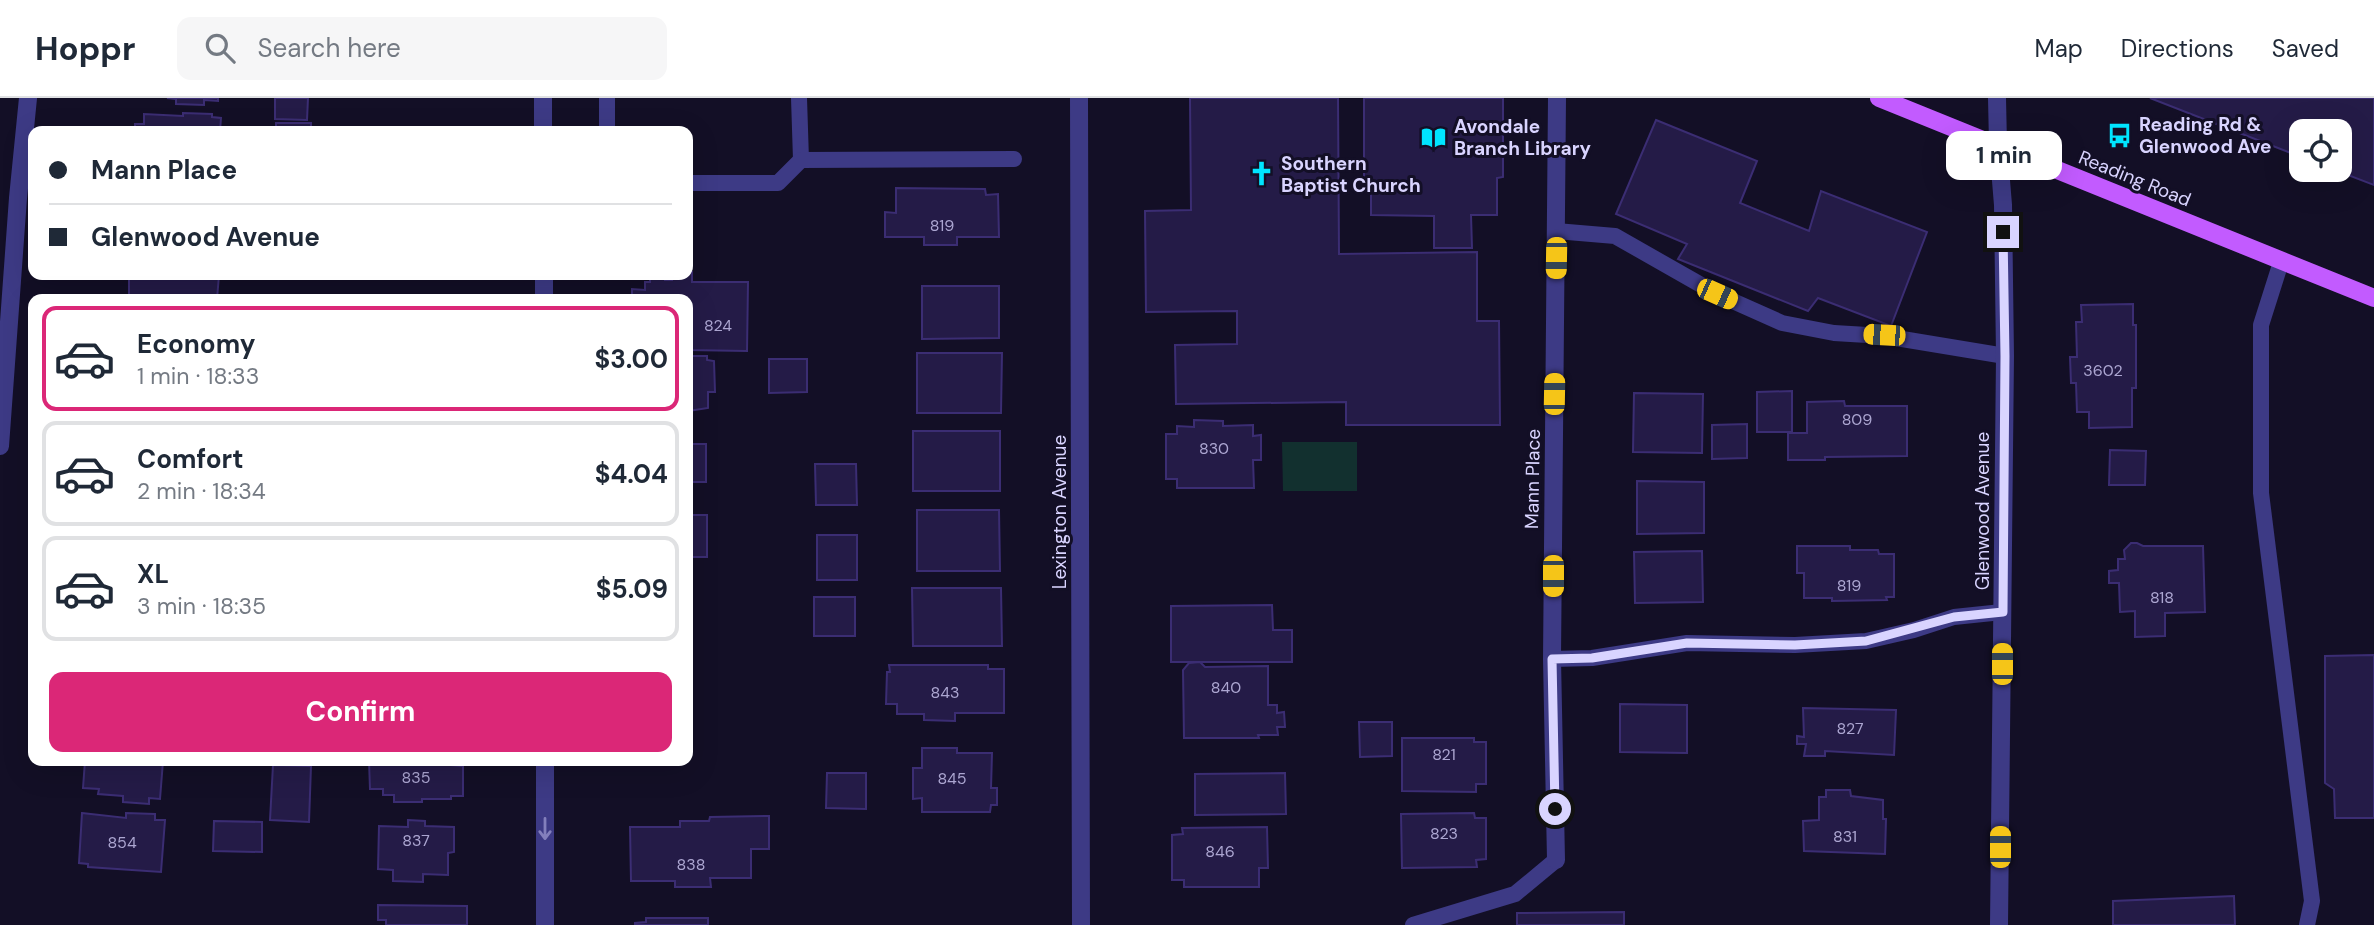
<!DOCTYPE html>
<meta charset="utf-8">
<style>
:root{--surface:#fff;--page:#f6f6f7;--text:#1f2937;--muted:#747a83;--line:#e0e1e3;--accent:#db2777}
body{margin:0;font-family:"DM Sans",sans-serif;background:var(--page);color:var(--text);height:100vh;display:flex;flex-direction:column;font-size:26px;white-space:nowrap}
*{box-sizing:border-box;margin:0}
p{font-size:23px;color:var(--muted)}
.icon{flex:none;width:38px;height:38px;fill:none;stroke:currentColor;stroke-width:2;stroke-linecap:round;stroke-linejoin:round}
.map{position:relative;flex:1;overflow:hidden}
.drawer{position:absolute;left:28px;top:196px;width:665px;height:472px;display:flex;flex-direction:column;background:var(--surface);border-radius:14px;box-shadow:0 7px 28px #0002}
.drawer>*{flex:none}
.hud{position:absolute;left:28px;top:28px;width:665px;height:154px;border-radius:14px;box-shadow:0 7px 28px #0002;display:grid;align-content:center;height:154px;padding:0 21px;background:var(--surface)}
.controls{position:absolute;left:2289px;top:21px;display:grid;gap:14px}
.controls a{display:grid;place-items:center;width:63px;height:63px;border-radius:14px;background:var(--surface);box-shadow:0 7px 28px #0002;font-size:35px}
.end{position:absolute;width:32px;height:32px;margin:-16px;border:9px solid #d9d4ff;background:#111;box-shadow:0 0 0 4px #111}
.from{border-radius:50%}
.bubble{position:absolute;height:49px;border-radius:14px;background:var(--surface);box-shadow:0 7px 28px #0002;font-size:23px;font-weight:700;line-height:49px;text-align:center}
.car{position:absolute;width:21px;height:42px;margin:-21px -10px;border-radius:9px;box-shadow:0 0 5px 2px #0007;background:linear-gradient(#f5c518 24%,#345 0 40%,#f5c518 0 76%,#345 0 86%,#f5c518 0)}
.hud b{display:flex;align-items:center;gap:24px;height:66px;font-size:26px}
.hud b+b{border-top:2px solid var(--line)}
.hud i{width:18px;height:18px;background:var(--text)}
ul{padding:12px 0 0;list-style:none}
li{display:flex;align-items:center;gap:21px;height:105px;margin:0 14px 10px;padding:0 7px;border:4px solid var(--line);border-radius:14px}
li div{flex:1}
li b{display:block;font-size:26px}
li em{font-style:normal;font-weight:700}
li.active{border-color:var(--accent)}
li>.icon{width:63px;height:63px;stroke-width:1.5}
.action{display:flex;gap:14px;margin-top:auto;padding:14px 21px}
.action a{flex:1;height:80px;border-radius:14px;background:var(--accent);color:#fff;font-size:28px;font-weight:700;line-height:80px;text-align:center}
header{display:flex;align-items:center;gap:42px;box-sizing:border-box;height:98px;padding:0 35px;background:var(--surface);border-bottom:2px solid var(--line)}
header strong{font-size:33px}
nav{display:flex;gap:38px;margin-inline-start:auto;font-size:24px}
.search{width:490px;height:63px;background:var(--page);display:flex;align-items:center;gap:18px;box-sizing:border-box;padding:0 24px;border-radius:14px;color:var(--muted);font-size:26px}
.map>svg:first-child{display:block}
</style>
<header>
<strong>Hoppr</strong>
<div class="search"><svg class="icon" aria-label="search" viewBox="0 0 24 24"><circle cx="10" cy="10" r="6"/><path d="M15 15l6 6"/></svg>Search here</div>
<nav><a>Map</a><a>Directions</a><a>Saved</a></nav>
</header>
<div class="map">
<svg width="2374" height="827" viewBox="0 0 2374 827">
<rect width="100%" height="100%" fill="#130f26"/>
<polygon fill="#12302f" points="1282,344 1357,344 1357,393 1283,393"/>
<g fill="#241b47" stroke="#3b2d73" stroke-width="2">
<polygon points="167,0 218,0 218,3 204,2 204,7 176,6 176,1"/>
<polygon points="275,0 308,0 307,22 275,21"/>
<polygon points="1190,0 1338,0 1339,156 1477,154 1477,223 1499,223 1500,327 1346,327 1346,304 1176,306 1175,247 1237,246 1237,213 1146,214 1145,113 1191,112"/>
<polygon points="1364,0 1503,0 1503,79 1497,80 1497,117 1471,117 1472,150 1434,150 1434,118 1371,117 1371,79 1364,79"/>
<polygon points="2150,0 2374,0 2374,87 2335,72 2340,72 2340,33 2301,33 2301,59"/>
<polygon points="183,15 212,16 212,19 221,20 220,33 135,33 135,26 144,26 144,16 183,18"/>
<polygon points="1656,22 1757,63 1740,105 1809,133 1821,93 1927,134 1891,228 1818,200 1808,213 1678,161 1687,146 1616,116"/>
<rect x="276" y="25" width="35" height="8"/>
<polygon points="896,90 985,91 986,97 998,96 999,139 957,139 957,147 924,147 924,139 885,139 885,114 896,115"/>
<polygon points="688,174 692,174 692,184 748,184 747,253 688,252 688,201 632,201 632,191 645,192 645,184 650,184 650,179 665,179 665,182 672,182 672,177 688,177"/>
<polygon points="129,177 219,177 217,201 129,201"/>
<polygon points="922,188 999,188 999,240 922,241"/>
<polygon points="2133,206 2133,227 2136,227 2136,290 2132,290 2132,329 2089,330 2089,314 2077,314 2076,285 2071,285 2070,259 2077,259 2076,224 2082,224 2081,207"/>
<polygon points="917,255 1002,255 1001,315 917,315"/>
<polygon points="688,258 707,258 707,262 714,263 715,294 708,294 708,310 688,313"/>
<polygon points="769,261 807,261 807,294 769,295"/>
<polygon points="1792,293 1792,334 1757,334 1757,294"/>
<polygon points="1634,295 1703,296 1702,355 1633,354"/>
<polygon points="1844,303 1845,308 1907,308 1907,358 1825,359 1825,362 1788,362 1788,335 1807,335 1807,304"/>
<polygon points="1194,322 1223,323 1223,328 1253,327 1253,338 1261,337 1261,362 1253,362 1254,390 1177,390 1177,381 1166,381 1166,336 1177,336 1177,328 1194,329"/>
<polygon points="1747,326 1747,360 1712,361 1712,327"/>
<rect x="913" y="333" width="87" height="60"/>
<rect x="688" y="346" width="18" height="38"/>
<polygon points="2110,352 2146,353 2145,387 2109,387"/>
<polygon points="815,366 856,366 857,407 816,407"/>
<polygon points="1637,383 1704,384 1704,435 1637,436"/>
<polygon points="917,412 999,412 1000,473 917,473"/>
<rect x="688" y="417" width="19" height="42"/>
<rect x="817" y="437" width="40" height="45"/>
<polygon points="2131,445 2137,445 2143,448 2203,448 2205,514 2165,515 2165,538 2135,539 2135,513 2120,514 2119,485 2109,485 2109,473 2118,472 2118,461 2125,461 2124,452"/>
<polygon points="1797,448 1850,448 1850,452 1878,452 1879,456 1894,456 1894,499 1886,499 1887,502 1832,503 1832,500 1804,500 1804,475 1797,475"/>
<polygon points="1702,453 1703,504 1635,505 1634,454"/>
<polygon points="912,490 1001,490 1002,548 913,548"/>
<rect x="814" y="499" width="41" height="39"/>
<polygon points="1272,507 1273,532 1292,532 1292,564 1171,564 1171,508"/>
<polygon points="2374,557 2374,720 2335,720 2334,691 2325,685 2325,558"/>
<polygon points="1200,564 1205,569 1268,568 1268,607 1277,607 1277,615 1284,614 1285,629 1277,629 1278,637 1258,637 1259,640 1184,640 1183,572 1189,565"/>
<polygon points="889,567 988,567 988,571 1004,571 1004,615 955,615 955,623 924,622 924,616 897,616 897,606 886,606 887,574 890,574"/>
<polygon points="1620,606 1687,607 1687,655 1620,654"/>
<polygon points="1803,610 1896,612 1894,657 1825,653 1825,658 1804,658 1806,646 1797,646 1797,638 1804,639"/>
<polygon points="1359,624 1392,624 1392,658 1360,659"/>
<polygon points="1402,640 1474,640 1474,644 1486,644 1486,686 1476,686 1476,694 1402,693"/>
<polygon points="922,650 957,650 957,655 992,655 991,690 997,690 997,707 991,707 990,714 922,714 922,700 913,701 913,670 922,670"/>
<polygon points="85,663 163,663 160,701 149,700 149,706 123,704 123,698 98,696 99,691 83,690"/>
<polygon points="369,663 450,663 451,667 463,668 463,698 451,698 451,701 422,701 422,704 394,704 394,697 383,697 383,691 370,691"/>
<polygon points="273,667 311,668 309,724 270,722"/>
<polygon points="827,675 866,675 866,711 826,710"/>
<polygon points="1285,675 1286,716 1195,717 1195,676"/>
<polygon points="1826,692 1850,692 1851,698 1883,702 1883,721 1886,721 1885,756 1804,753 1803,723 1819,722 1819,699 1826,699"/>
<polygon points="82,715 126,720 126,715 155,716 155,722 165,722 161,774 88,769 88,766 79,765"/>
<polygon points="1474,715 1475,720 1486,720 1486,761 1476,762 1477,769 1402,770 1401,716"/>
<polygon points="769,718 769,751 751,751 751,780 710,780 711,789 675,789 675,783 631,783 630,729 680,729 680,723 709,723 710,719"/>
<polygon points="408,722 425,723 425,728 454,729 454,754 448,755 448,777 423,776 423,784 393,783 393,772 378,771 379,728 408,729"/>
<polygon points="214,723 262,724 262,754 213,753"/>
<polygon points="1267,729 1268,770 1259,770 1259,789 1184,789 1184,782 1172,782 1172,737 1183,736 1182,730"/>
<polygon points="2234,798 2235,827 2113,827 2113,803"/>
<polygon points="378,807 467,808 467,827 386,827 386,822 378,822"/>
<polygon points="1624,814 1624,827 1517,827 1517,815"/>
<polygon points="646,820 708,820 708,827 635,827 635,825 646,824"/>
</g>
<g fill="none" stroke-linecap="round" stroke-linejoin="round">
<g stroke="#3d3a85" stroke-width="16">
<polyline points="607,0 607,33"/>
<polyline points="799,0 801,62"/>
<polyline points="688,85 778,85 801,62 1014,61"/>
<polyline points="1556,133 1615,138 1717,196 1782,225 1834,235 1884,238 2005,258"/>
<polyline points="2281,164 2261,227 2261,395 2312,803 2307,827"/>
<polyline points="1552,561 1592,560 1687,545 1795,547 1866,543 1914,532 1954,519 2002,514"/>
<polyline points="1413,827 1515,796 1556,762"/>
</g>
<g stroke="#3d3a85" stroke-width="18">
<polyline points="543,0 543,33"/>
<polyline points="1079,0 1081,827"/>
<polyline points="1997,0 1998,46 2003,107 2005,258 1999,827"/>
<polyline points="544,177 544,201"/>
<polyline points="545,663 545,827"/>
<polyline points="1556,762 1552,561 1557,0"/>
</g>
<polyline stroke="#3d3a85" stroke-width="18" points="0,348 18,100 28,0"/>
<polyline stroke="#c25bff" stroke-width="18" points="1879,0 2374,200"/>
</g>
<defs><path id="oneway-shaft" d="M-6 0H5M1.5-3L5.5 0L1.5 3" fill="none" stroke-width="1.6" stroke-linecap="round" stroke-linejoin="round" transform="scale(1.75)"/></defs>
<use stroke="#837fbc" href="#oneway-shaft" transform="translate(545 731) rotate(90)"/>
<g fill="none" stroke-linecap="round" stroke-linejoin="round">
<polyline stroke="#d9d4ff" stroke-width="9" points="1555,711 1552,561 1592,560 1687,545 1795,547 1866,543 1954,519 2003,514 2005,258 2003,134"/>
</g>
<defs>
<symbol id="bus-bare" viewBox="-9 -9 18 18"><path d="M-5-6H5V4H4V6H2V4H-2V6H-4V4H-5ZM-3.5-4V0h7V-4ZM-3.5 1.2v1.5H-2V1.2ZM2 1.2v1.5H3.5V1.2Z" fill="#00e5ff" stroke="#130f26" stroke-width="2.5" paint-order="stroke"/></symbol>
<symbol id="library-bare" viewBox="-9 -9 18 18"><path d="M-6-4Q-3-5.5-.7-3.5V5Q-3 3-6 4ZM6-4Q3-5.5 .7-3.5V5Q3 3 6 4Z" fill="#00e5ff" stroke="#130f26" stroke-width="2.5" paint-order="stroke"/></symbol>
<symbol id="church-bare" viewBox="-9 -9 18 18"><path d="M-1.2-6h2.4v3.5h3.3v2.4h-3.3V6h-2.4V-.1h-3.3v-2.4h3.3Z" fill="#00e5ff" stroke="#130f26" stroke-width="2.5" paint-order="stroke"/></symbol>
</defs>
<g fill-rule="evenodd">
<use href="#bus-bare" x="2102" y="20" width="35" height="35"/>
<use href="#library-bare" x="1416" y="22" width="35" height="35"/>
<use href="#church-bare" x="1244" y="58" width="35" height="35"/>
</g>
<g text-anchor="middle" stroke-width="6" stroke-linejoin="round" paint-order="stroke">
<g font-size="16" fill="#aca6d1">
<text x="942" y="133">819</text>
<text x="718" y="233">824</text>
<text x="2103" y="278">3602</text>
<text x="1857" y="327">809</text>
<text x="1214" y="356">830</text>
<text x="1849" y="493">819</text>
<text x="2162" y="505">818</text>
<text x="1226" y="595">840</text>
<text x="945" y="600">843</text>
<text x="1850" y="636">827</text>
<text x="1444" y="662">821</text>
<text x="416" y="685">835</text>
<text x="952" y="686">845</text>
<text x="1444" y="741">823</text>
<text x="1845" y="744">831</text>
<text x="416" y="748">837</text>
<text x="122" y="750">854</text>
<text x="1220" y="759">846</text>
<text x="691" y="772">838</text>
</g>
<g font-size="19" font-weight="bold" fill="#d9d4ff" stroke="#130f26" text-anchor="start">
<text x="2139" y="33">Reading Rd &amp;<tspan x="2139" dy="22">Glenwood Ave</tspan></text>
<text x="1454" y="35">Avondale<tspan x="1454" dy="22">Branch Library</tspan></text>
<text x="1281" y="72">Southern<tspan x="1281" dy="22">Baptist Church</tspan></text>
</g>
<g font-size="19" fill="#d9d4ff" stroke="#130f26">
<text transform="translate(2135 80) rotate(22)" y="7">Reading Road</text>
<text transform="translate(1532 381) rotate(-89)" y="7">Mann Place</text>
<text transform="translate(1982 413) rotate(-90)" y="7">Glenwood Avenue</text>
<text transform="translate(1059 414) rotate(-90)" y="7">Lexington Avenue</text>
</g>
</g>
</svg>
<div class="controls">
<a><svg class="icon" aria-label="locate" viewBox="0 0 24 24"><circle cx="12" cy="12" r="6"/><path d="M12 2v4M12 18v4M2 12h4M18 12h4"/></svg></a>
</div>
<i class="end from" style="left:1555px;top:711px"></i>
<i class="end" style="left:2003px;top:134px"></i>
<div class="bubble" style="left:1946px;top:33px;width:116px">1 min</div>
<i class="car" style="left:1556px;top:160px;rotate:181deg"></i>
<i class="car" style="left:1717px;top:196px;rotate:114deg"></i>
<i class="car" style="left:1884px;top:237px;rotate:273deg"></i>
<i class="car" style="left:1554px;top:296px;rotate:1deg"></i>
<i class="car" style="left:1553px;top:478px;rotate:180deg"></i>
<i class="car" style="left:2002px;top:566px;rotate:0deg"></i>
<i class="car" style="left:2000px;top:749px;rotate:0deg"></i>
<div class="hud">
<b><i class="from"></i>Mann Place</b>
<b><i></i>Glenwood Avenue</b>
</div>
<section class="drawer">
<ul>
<li class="active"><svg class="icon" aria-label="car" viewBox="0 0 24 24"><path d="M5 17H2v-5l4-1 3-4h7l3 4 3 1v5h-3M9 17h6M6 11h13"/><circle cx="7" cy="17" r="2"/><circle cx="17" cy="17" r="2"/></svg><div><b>Economy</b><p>1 min · 18:33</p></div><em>$3.00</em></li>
<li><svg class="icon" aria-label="car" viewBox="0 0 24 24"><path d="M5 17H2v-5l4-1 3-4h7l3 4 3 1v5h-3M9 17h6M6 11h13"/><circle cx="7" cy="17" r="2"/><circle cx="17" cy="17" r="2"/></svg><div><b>Comfort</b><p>2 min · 18:34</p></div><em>$4.04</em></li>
<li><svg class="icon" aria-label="car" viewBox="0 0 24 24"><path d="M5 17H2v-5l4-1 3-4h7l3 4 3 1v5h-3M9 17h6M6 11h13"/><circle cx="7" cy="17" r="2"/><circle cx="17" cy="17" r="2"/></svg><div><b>XL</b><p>3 min · 18:35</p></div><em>$5.09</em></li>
</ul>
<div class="action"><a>Confirm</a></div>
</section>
</div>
